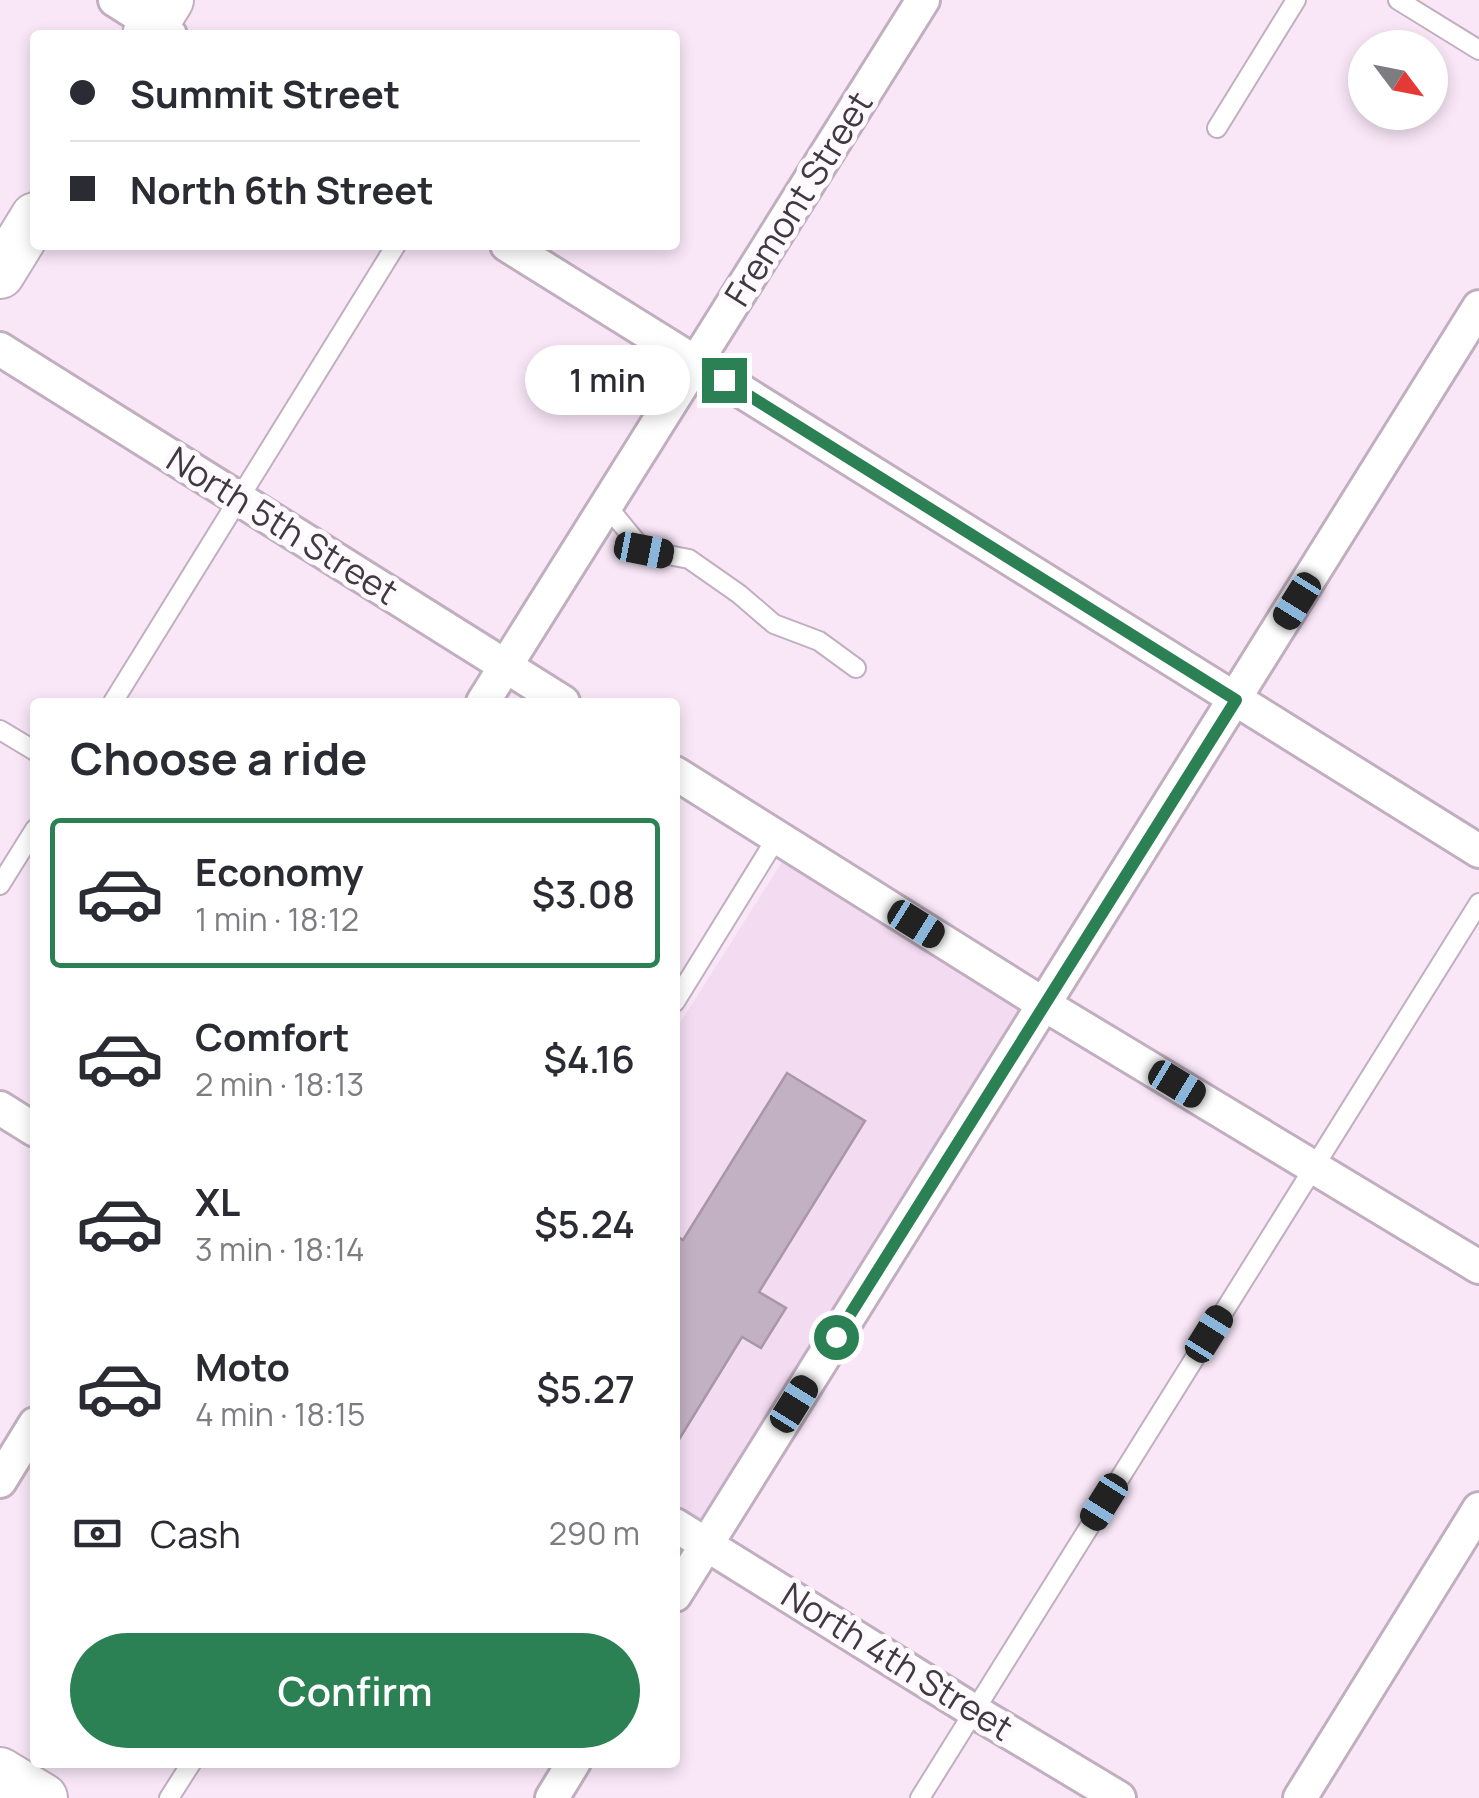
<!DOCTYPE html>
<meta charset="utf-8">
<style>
:root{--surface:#fff;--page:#f2f2f3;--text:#2b2b33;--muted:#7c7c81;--line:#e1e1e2;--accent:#2b8054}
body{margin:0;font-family:Manrope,sans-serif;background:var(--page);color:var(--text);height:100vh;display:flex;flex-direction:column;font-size:38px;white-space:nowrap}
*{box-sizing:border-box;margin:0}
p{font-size:32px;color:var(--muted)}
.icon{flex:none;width:55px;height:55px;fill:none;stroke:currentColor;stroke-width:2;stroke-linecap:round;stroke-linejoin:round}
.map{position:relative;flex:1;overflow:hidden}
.drawer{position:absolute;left:30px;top:698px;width:650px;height:1070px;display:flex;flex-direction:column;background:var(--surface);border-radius:10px;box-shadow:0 5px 15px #0003}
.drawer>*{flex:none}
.hud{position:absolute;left:30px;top:30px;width:650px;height:220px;border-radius:10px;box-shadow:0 5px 15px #0003;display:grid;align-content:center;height:220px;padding:0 40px;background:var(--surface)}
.needle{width:65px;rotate:122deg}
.controls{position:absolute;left:1348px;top:30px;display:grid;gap:20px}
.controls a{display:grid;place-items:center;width:100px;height:100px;border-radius:50%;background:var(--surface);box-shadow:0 5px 15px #0003;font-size:50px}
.end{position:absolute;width:45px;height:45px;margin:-22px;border:12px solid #2b8054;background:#fff;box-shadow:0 0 0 5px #fff}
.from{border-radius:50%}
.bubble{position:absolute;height:70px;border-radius:35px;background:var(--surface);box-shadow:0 5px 15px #0003;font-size:32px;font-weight:600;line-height:70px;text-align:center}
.car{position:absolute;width:30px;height:60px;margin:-30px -15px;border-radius:12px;box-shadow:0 0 8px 2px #0007;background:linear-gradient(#222 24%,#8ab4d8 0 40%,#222 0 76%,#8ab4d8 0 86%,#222 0)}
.hud b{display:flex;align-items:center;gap:35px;height:95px;font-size:38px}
.hud b+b{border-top:2px solid var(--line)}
.hud i{width:25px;height:25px;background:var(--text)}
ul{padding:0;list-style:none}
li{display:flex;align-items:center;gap:30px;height:150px;margin:0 20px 15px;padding:0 20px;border:5px solid transparent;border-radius:10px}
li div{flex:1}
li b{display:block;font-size:38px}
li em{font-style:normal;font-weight:600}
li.on{border-color:var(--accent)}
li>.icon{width:90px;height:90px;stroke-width:1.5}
h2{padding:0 40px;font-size:45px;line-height:120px}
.pay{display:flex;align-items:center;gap:25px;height:110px;padding:0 40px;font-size:38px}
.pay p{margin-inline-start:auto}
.primary-button{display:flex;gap:20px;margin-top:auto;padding:20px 40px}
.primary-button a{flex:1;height:115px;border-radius:60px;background:var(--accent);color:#fff;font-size:40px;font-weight:600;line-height:115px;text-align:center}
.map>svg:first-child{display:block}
</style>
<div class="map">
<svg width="1479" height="1798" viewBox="0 0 1479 1798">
<rect width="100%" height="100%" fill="#f9e7f8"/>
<polygon fill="#f3dbf2" points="792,846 1045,1005 705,1544 675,1525 675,1031"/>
<polygon fill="#c2b1c2" stroke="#a897a8" stroke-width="2.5" points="787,1073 865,1121 759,1292 786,1308 761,1348 742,1337 675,1446 675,1235 683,1240"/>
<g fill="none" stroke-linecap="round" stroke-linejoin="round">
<defs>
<g id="lane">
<polyline points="1398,0 1479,50"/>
<polyline points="1217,128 1296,0"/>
<polyline points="607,506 643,550 689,559 739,594 774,624 819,641 856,668"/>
<polyline points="113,702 396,245"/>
<polyline points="0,730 35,751"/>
<polyline points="0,885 35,829"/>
<polyline points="675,1002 777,837"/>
<polyline points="169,1798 192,1762"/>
<polyline points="920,1798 1479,903"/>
</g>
<g id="street">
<polyline points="115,0 170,35"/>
<polyline points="507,245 1479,851"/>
<polyline points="0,349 563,702"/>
<polyline points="483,702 923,0"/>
<polyline points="675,773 1045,1005 1479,1267"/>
<polyline points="0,1108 35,1130"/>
<polyline points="0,1481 35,1424"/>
<polyline points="675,1525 974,1711 1119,1798"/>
<polyline points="675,1595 1479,307"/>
<polyline points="552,1798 574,1762"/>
<polyline points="1300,1798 1479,1509"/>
</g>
<g id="secondary">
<polyline points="147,35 169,0"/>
<polyline points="0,274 35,217"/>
<polyline points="0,1772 43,1798"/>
</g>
</defs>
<use href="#lane" stroke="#c1afc0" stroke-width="22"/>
<use href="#street" stroke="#c1afc0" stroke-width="38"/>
<use href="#secondary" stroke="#c1afc0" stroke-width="52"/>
<use href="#lane" stroke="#fff" stroke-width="18"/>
<use href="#street" stroke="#fff" stroke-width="32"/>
<use href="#secondary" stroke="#fff" stroke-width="48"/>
</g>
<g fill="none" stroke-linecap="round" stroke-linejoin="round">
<polyline stroke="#2b8054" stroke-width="12" points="724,380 1236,700 836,1337"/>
</g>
<g text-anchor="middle" stroke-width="10" stroke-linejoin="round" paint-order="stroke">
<g font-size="35" fill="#40393f" stroke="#fdf9fd">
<text transform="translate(799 199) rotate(-58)" y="12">Fremont Street</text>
<text transform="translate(282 526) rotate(32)" y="12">North 5th Street</text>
<text transform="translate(897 1662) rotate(32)" y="12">North 4th Street</text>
</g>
</g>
</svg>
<div class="controls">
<a><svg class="needle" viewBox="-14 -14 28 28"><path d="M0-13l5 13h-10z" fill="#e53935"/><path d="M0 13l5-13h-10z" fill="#7c7c81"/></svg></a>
</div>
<i class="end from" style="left:836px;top:1337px"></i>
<i class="end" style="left:724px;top:380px"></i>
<div class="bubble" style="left:525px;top:345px;width:165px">1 min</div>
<i class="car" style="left:644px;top:550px;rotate:101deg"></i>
<i class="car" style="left:1297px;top:601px;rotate:212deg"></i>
<i class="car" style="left:916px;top:924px;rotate:122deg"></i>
<i class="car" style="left:1177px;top:1084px;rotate:121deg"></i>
<i class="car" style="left:1209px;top:1334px;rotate:32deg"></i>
<i class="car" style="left:794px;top:1404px;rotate:32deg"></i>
<i class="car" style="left:1104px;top:1502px;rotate:212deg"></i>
<div class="hud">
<b><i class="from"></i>Summit Street</b>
<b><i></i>North 6th Street</b>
</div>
<section class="drawer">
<h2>Choose a ride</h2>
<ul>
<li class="on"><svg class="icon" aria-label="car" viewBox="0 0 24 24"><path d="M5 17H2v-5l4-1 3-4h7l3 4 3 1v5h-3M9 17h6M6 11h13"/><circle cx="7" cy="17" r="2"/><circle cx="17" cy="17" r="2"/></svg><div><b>Economy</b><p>1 min · 18:12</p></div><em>$3.08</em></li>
<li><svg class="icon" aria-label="car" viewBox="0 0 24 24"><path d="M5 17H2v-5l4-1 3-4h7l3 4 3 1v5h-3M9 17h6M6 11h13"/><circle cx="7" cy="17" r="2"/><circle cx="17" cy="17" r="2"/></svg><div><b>Comfort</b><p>2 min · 18:13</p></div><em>$4.16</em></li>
<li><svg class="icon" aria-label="car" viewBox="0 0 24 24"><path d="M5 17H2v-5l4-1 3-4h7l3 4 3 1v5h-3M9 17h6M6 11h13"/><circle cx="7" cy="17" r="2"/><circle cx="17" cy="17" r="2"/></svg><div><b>XL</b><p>3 min · 18:14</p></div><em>$5.24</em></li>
<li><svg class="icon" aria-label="car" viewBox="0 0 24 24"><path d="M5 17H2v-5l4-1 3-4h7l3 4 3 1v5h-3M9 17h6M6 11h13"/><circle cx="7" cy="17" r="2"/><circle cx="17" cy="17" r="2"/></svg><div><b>Moto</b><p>4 min · 18:15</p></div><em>$5.27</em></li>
</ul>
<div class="pay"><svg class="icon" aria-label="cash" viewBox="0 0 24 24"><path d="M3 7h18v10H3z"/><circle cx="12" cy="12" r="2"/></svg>Cash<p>290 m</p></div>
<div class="primary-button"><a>Confirm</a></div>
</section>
</div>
